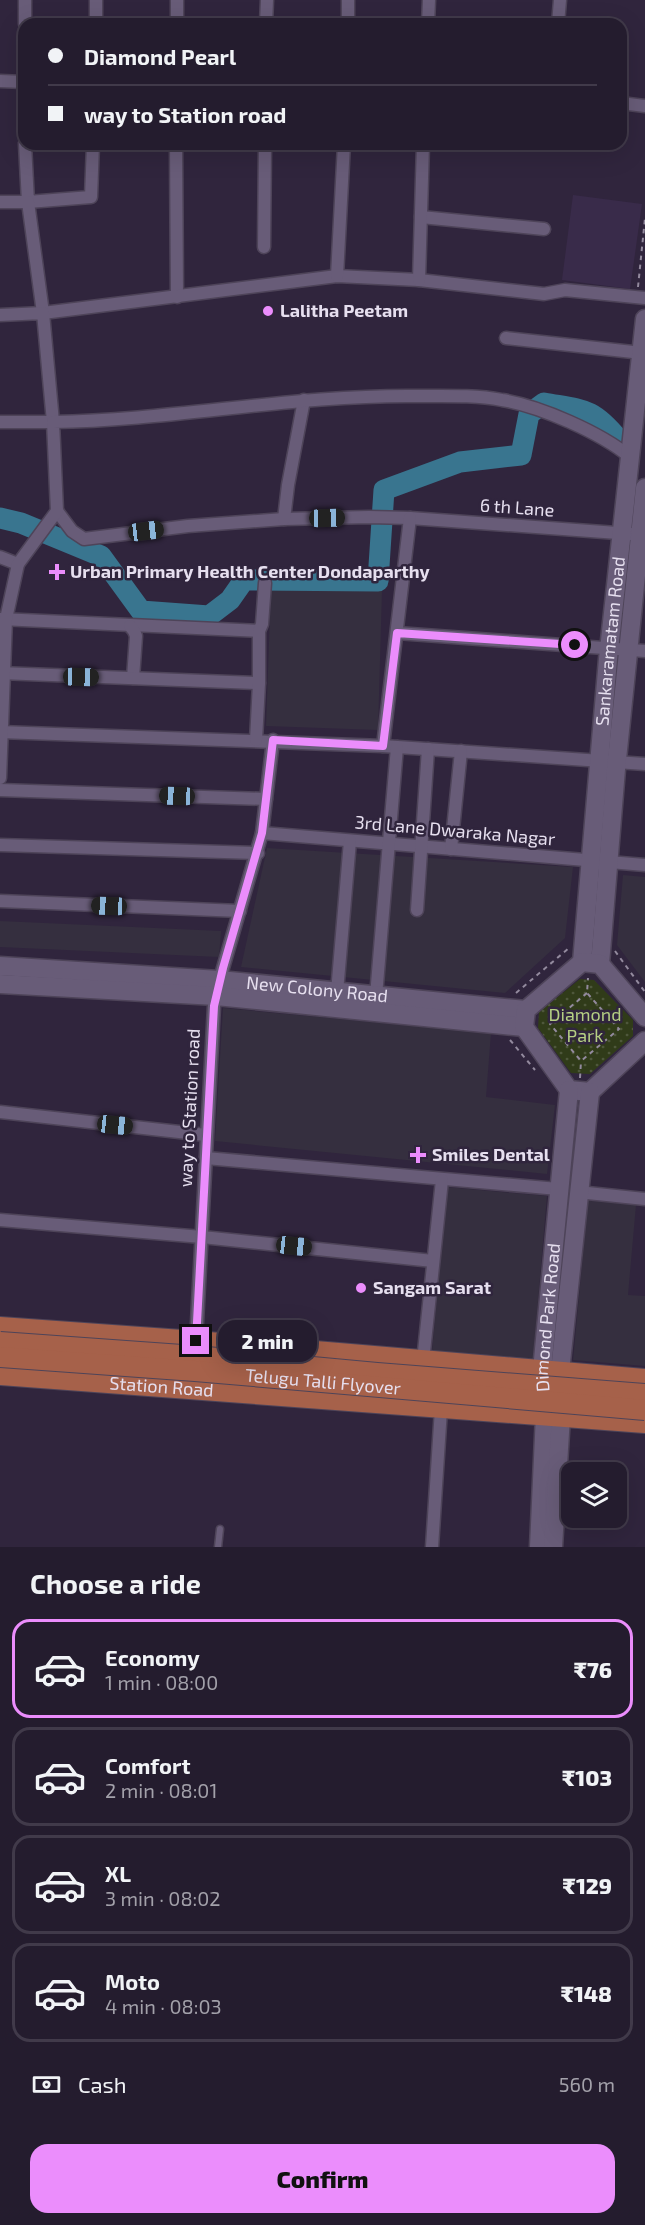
<!DOCTYPE html>
<meta charset="utf-8">
<style>
:root{--surface:#241c2e;--page:#30293a;--text:#f1f3f6;--muted:#a3a1aa;--line:#413a4a;--accent:#eb8dfc}
body{margin:0;font-family:"Exo 2",sans-serif;background:var(--page);color:var(--text);height:100vh;display:flex;flex-direction:column;font-size:22px;white-space:nowrap}
*{box-sizing:border-box;margin:0}
p{font-size:20px;color:var(--muted)}
.icon{flex:none;width:33px;height:33px;fill:none;stroke:currentColor;stroke-width:2;stroke-linecap:round;stroke-linejoin:round}
.map{position:relative;height:1547px;overflow:hidden}
.sheet{display:flex;flex-direction:column;background:var(--surface);flex:1}
.sheet>*{flex:none}
.hud{position:absolute;left:18px;top:18px;width:609px;height:132px;border-radius:18px;box-shadow:0 6px 24px #0002,0 0 0 2px var(--line);display:grid;align-content:center;height:132px;padding:0 30px;background:var(--surface)}
.fabs{position:absolute;left:561px;top:1462px;display:grid;gap:12px}
.fabs a{display:grid;place-items:center;width:66px;height:66px;border-radius:12px;background:var(--surface);box-shadow:0 6px 24px #0002,0 0 0 2px var(--line);font-size:30px}
.end{position:absolute;width:27px;height:27px;margin:-14px;border:8px solid #eb8dfc;background:#111;box-shadow:0 0 0 3px #111}
.from{border-radius:50%}
.bubble{position:absolute;height:42px;border-radius:18px;background:var(--surface);box-shadow:0 6px 24px #0002,0 0 0 2px var(--line);font-size:20px;font-weight:800;line-height:42px;text-align:center}
.car{position:absolute;width:18px;height:36px;margin:-18px -9px;border-radius:8px;box-shadow:0 0 4px 2px #0007;background:linear-gradient(#222 24%,#8ab4d8 0 40%,#222 0 76%,#8ab4d8 0 86%,#222 0)}
.hud b{display:flex;align-items:center;gap:21px;height:57px;font-size:22px}
.hud b+b{border-top:2px solid var(--line)}
.hud i{width:15px;height:15px;background:var(--text)}
ul{padding:0;list-style:none}
li{display:flex;align-items:center;gap:18px;height:99px;margin:0 12px 9px;padding:0 18px;border:3px solid var(--line);border-radius:18px}
li div{flex:1}
li b{display:block;font-size:22px}
li em{font-style:normal;font-weight:800}
li.on{border-color:var(--accent)}
li>.icon{width:54px;height:54px;stroke-width:1.5}
h2{padding:0 30px;font-size:27px;line-height:72px}
.pay{display:flex;align-items:center;gap:15px;height:66px;padding:0 30px;font-size:22px}
.pay p{margin-inline-start:auto}
.primary-button{display:flex;gap:12px;margin-top:auto;padding:12px 30px}
.primary-button a{flex:1;height:69px;border-radius:18px;background:var(--accent);color:#111;font-size:24px;font-weight:800;line-height:69px;text-align:center}
.map>svg:first-child{display:block}
</style>
<div class="map">
<svg width="645" height="1547" viewBox="0 0 645 1547">
<defs>
<pattern id="park-dots" width="8" height="8" patternUnits="userSpaceOnUse" patternTransform="scale(1.5)"><rect width="8" height="8" fill="#303b19"/><path d="M2 2h.1M6 6h.1" fill="none" stroke="#4e573b" stroke-width="1.8" stroke-linecap="round"/></pattern>
</defs>
<rect width="100%" height="100%" fill="#30253d"/>
<g fill="#352f3f">
<polygon points="271,587 382,590 378,730 266,726"/>
<polygon points="267,848 573,867 565,938 505,993 241,967"/>
<polygon points="623,875 645,877 645,982 617,945"/>
<polygon points="0,921 221,931 219,957 0,947"/>
<polygon points="223,1008 491,1033 486,1097 555,1105 547,1174 215,1141"/>
<polygon points="447,1187 547,1196 533,1360 432,1351"/>
<polygon points="588,1200 636,1205 628,1295 645,1296 645,1366 573,1360"/>
</g>
<polygon fill="#392b4a" points="573,195 642,204 630,289 562,280"/>
<polygon fill="url(#park-dots)" points="580,979 594,980 633,1020 633,1036 590,1074 571,1073 538,1028 539,1012"/>
<g fill="none" stroke-linecap="round" stroke-linejoin="round">
<path stroke="#39758f" stroke-width="21" d="M 0,518 L 21,523 L 101,556 L 141,611 L 209,616 L 230,600 L 244,580 L 378,581 L 384,490 L 460,462 L 521,455 L 529,414 L 544,403 C 583,410 592,407 619,440"/>
<defs>
<polyline id="service" points="218,1547 220,1529"/>
<g id="minor">
<polyline points="25,24 25,0"/>
<polyline points="96,24 96,0"/>
<polyline points="177,24 177,0"/>
<polyline points="266,24 267,0"/>
<polyline points="348,24 348,0"/>
<polyline points="428,24 429,0"/>
<polyline points="558,24 560,0"/>
<polyline points="24,49 24,102"/>
<polyline points="0,81 24,82"/>
<polyline points="621,103 645,106"/>
<polyline points="25,144 28,202 91,197 93,144"/>
<polyline points="176,144 177,297"/>
<polyline points="0,202 28,202 43,313 337,276 419,280 544,294 565,290 645,298"/>
<polyline points="421,217 544,229"/>
<polyline points="264,247 265,144"/>
<polyline points="337,276 344,144"/>
<polyline points="419,280 423,144"/>
<polyline points="0,315 43,313 53,422 0,422"/>
<polyline points="506,338 642,353"/>
<polyline points="57,511 72,531 84,539 188,526 284,519 369,517 410,518 645,535"/>
<polyline points="284,519 288,485 304,400"/>
<polyline points="0,557 18,564"/>
<polyline points="0,619 259,631"/>
<polyline points="130,626 134,631 136,636 133,678"/>
<polyline points="397,633 645,651"/>
<polyline points="0,673 259,683"/>
<polyline points="0,732 383,746 645,764"/>
<polyline points="256,740 259,683 259,631 262,624 265,583"/>
<polyline points="383,746 410,518"/>
<path d="M 0,778 L 6,619 L 18,564 L 57,511 L 53,422 C 176,420 297,394 420,396 C 447,396 475,395 502,400 C 540,406 601,433 630,457"/>
<polyline points="0,790 266,799"/>
<polyline points="262,833 645,865"/>
<polyline points="0,845 258,853"/>
<polyline points="451,849 461,751"/>
<polyline points="0,901 240,911"/>
<polyline points="417,910 428,749"/>
<polyline points="337,992 350,841"/>
<polyline points="376,996 397,747"/>
<polyline points="0,1112 206,1135"/>
<polyline points="206,1158 558,1189"/>
<polyline points="578,1192 645,1199"/>
<polyline points="0,1220 202,1237 433,1261"/>
<polyline points="196,1341 214,1006 223,968 262,833 273,740"/>
<polyline points="423,1361 442,1180"/>
<polyline points="432,1547 441,1409"/>
</g>
<g id="secondary">
<path id="s1" d="M 582,962 L 608,659 L 645,319"/>
<polyline points="600,964 616,769 645,488"/>
<path id="s2" d="M 0,966 L 219,980 L 526,1010"/>
<polyline points="0,984 216,996 524,1027"/>
<polyline points="645,1017 600,964 582,962 526,1010 524,1027 569,1090 590,1092 645,1041"/>
<path id="s3" d="M 539,1547 L 545,1414 L 542,1370 L 569,1090"/>
<polyline points="553,1547 561,1416 560,1371 590,1092"/>
</g>
<g id="primary">
<polyline points="0,1327 196,1341 645,1379"/>
<path id="s4" d="M 0,1375 L 645,1423"/>
</g>
</defs>
<use href="#service" stroke="#4e4459" stroke-width="9"/>
<use href="#minor" stroke="#4e4459" stroke-width="15"/>
<use href="#secondary" stroke="#4e4459" stroke-width="21"/>
<use href="#primary" stroke="#4e4459" stroke-width="22"/>
<g stroke="#938a9e" stroke-width="2" stroke-dasharray="4.5 4.5" stroke-linecap="butt">
<polyline points="638,287 645,218"/>
<polyline points="615,951 645,992"/>
<polyline points="516,993 569,948"/>
<polyline points="587,993 550,1024 581,1061 619,1029 587,993 588,978"/>
<polyline points="510,1040 535,1070"/>
<polyline points="580,1078 581,1061"/>
</g>
<use href="#service" stroke="#685c78" stroke-width="6"/>
<use href="#minor" stroke="#685c78" stroke-width="12"/>
<use href="#secondary" stroke="#685c78" stroke-width="18"/>
<use href="#primary" stroke="#a6614a" stroke-width="20"/>
<defs>
<g id="primary-bridge">
<polyline points="0,1342 196,1356 377,1373 645,1394"/>
<path id="s5" d="M 0,1357 L 195,1371 L 645,1410"/>
</g>
</defs>
<use href="#primary-bridge" stroke="#4e4459" stroke-width="22" stroke-linecap="butt"/>
<use href="#primary-bridge" stroke="#a6614a" stroke-width="20"/>
</g>
<g fill="none" stroke-linecap="round" stroke-linejoin="round">
<polyline stroke="#eb8dfc" stroke-width="8" points="196,1341 214,1006 223,968 262,833 273,740 383,746 397,633 575,645"/>
</g>
<g fill="#eb8dfc" stroke="#30253d" stroke-width="2">
<circle cx="268" cy="311" r="6"/>
<path d="M54 563h6v6h6v6h-6v6h-6v-6h-6v-6h6z"/>
<path d="M415 1146h6v6h6v6h-6v6h-6v-6h-6v-6h6z"/>
<circle cx="361" cy="1288" r="6"/>
</g>
<g text-anchor="middle" stroke-width="5" stroke-linejoin="round" paint-order="stroke">
<g font-size="18" font-weight="bold" fill="#e6dfef" stroke="#30253d" text-anchor="start">
<text x="280" y="317">Lalitha Peetam</text>
<text x="70" y="578">Urban Primary Health Center Dondaparthy</text>
<text x="432" y="1161">Smiles Dental</text>
<text x="373" y="1294">Sangam Sarat</text>
</g>
<g font-size="18" fill="#e6dfef" stroke="#30253d">
<text transform="translate(517 508) rotate(4)" y="6">6 th Lane</text>
<text dy="6" stroke="none"><textPath href="#s1" startOffset="322">Sankaramatam Road</textPath></text>
<text transform="translate(455 831) rotate(5)" y="6">3rd Lane Dwaraka Nagar</text>
<text dy="6" stroke="none"><textPath href="#s2" startOffset="318">New Colony Road</textPath></text>
<text transform="translate(190 1108) rotate(-87)" y="6">way to Station road</text>
<text dy="6" stroke="none"><textPath href="#s3" startOffset="230">Dimond Park Road</textPath></text>
<text dy="6" stroke="none"><textPath href="#s5" startOffset="324">Telugu Talli Flyover</textPath></text>
<text dy="6" stroke="none"><textPath href="#s4" startOffset="162">Station Road</textPath></text>
</g>
<g font-size="18" fill="#b5cf83" stroke="#30253d">
<text x="585" y="1021">Diamond<tspan x="585" dy="21">Park</tspan></text>
</g>
</g>
</svg>
<div class="fabs">
<a><svg class="icon" aria-label="layers" viewBox="0 0 24 24"><path d="M12 4l9 5-9 5-9-5zM3 14l9 5 9-5"/></svg></a>
</div>
<i class="end from" style="left:575px;top:645px"></i>
<i class="end" style="left:196px;top:1341px"></i>
<div class="bubble" style="left:218px;top:1320px;width:99px">2 min</div>
<i class="car" style="left:327px;top:518px;rotate:89deg"></i>
<i class="car" style="left:146px;top:531px;rotate:83deg"></i>
<i class="car" style="left:81px;top:677px;rotate:91deg"></i>
<i class="car" style="left:177px;top:796px;rotate:272deg"></i>
<i class="car" style="left:109px;top:906px;rotate:272deg"></i>
<i class="car" style="left:115px;top:1125px;rotate:96deg"></i>
<i class="car" style="left:294px;top:1246px;rotate:96deg"></i>
<div class="hud">
<b><i class="from"></i>Diamond Pearl</b>
<b><i></i>way to Station road</b>
</div>
</div>
<section class="sheet">
<h2>Choose a ride</h2>
<ul>
<li class="on"><svg class="icon" aria-label="car" viewBox="0 0 24 24"><path d="M5 17H2v-5l4-1 3-4h7l3 4 3 1v5h-3M9 17h6M6 11h13"/><circle cx="7" cy="17" r="2"/><circle cx="17" cy="17" r="2"/></svg><div><b>Economy</b><p>1 min · 08:00</p></div><em>₹76</em></li>
<li><svg class="icon" aria-label="car" viewBox="0 0 24 24"><path d="M5 17H2v-5l4-1 3-4h7l3 4 3 1v5h-3M9 17h6M6 11h13"/><circle cx="7" cy="17" r="2"/><circle cx="17" cy="17" r="2"/></svg><div><b>Comfort</b><p>2 min · 08:01</p></div><em>₹103</em></li>
<li><svg class="icon" aria-label="car" viewBox="0 0 24 24"><path d="M5 17H2v-5l4-1 3-4h7l3 4 3 1v5h-3M9 17h6M6 11h13"/><circle cx="7" cy="17" r="2"/><circle cx="17" cy="17" r="2"/></svg><div><b>XL</b><p>3 min · 08:02</p></div><em>₹129</em></li>
<li><svg class="icon" aria-label="car" viewBox="0 0 24 24"><path d="M5 17H2v-5l4-1 3-4h7l3 4 3 1v5h-3M9 17h6M6 11h13"/><circle cx="7" cy="17" r="2"/><circle cx="17" cy="17" r="2"/></svg><div><b>Moto</b><p>4 min · 08:03</p></div><em>₹148</em></li>
</ul>
<div class="pay"><svg class="icon" aria-label="cash" viewBox="0 0 24 24"><path d="M3 7h18v10H3z"/><circle cx="12" cy="12" r="2"/></svg>Cash<p>560 m</p></div>
<div class="primary-button"><a>Confirm</a></div>
</section>
